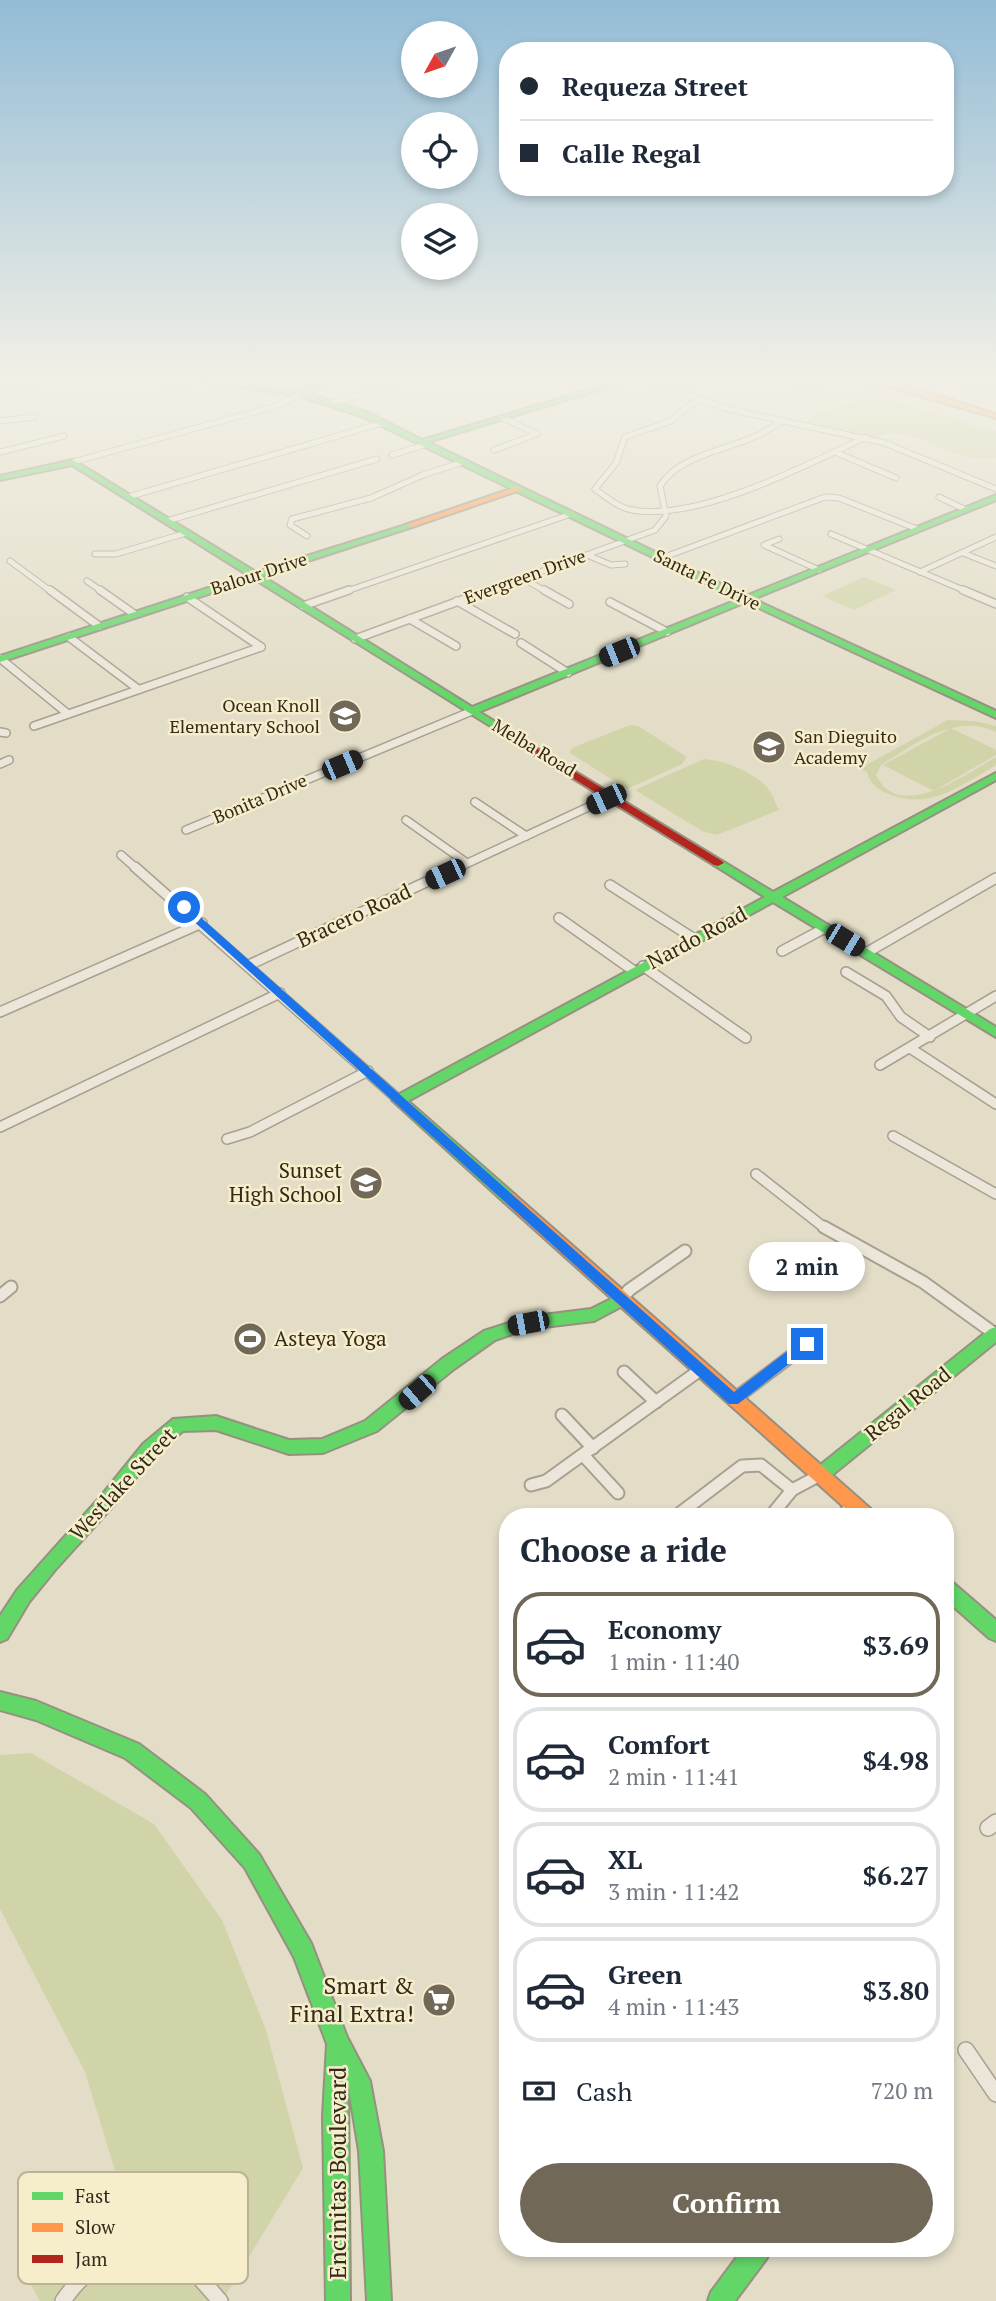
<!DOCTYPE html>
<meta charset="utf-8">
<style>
:root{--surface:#fff;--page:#f6f6f7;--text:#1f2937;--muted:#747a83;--line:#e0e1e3;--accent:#716857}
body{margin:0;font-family:"PT Serif",serif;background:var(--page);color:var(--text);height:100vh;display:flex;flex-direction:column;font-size:26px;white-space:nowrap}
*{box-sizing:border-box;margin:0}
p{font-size:23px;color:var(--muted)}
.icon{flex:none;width:38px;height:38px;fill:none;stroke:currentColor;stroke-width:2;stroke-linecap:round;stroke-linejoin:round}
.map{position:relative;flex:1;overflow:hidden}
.sheet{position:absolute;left:499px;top:1508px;width:455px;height:749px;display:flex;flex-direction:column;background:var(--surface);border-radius:28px;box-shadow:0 4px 10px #0003}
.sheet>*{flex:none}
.hud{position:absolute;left:499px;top:42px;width:455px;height:154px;border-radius:28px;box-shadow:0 4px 10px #0003;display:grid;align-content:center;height:154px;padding:0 21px;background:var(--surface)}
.needle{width:46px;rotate:230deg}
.fabs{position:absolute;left:401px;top:21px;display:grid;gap:14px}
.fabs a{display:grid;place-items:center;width:77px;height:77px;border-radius:50%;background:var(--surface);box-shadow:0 4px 10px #0003;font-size:35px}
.end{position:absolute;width:32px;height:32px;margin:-16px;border:9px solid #1a73e8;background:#fff;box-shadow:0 0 0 4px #fff}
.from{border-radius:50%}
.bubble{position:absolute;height:49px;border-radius:24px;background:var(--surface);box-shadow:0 4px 10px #0003;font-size:23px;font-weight:700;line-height:49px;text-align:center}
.car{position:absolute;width:21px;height:42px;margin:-21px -10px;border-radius:9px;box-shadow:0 0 5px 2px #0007;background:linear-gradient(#222 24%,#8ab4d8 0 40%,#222 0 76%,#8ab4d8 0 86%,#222 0)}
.hud b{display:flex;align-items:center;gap:24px;height:66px;font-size:26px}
.hud b+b{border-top:2px solid var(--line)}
.hud i{width:18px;height:18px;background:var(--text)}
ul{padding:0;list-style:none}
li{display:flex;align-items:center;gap:21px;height:105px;margin:0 14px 10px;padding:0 7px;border:4px solid var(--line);border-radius:28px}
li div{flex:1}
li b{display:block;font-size:26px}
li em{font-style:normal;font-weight:700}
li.active{border-color:var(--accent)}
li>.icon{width:63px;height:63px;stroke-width:1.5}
h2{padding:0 21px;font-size:32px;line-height:84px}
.pay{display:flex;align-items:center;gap:18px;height:77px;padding:0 21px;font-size:26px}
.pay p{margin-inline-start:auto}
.button{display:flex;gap:14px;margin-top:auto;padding:14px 21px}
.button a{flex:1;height:80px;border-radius:42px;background:var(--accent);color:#fff;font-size:28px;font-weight:700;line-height:80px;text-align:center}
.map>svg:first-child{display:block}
</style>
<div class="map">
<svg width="996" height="2301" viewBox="0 0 996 2301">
<rect width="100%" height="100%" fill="#e3ddc7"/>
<g fill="#d0d4a8">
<path d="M 867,384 L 898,390 L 884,396 L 897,402 L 996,431 L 996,458 C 985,457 973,459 962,456 C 938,449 900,423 876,437 L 806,423 L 818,414 L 860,401 Z"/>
<polygon points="864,577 896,590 854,610 822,596"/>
<path d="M 948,720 L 974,721 L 996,726 L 996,732 C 956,712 914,744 881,765 L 876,775 C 899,824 968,773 996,757 L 996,765 C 962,785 930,811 889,794 C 878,790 870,784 867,772 L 859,769 Z"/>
<polygon points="630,725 638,726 687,757 682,764 627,789 570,753 572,748"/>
<polygon points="951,728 996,750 996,755 934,791 883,765"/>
<path d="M 704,759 C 723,760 757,773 769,790 C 773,795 775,803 779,810 L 717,835 L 702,831 L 635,790 Z"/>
<polygon points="31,1753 154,1824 222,1920 266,2030 303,2168 222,2301 40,2301 30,2283 123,2197 85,2072 0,1909 0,1755"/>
</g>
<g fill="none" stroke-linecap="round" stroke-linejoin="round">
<defs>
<g id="street-far4">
<polyline points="640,377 728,409 885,443 996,489"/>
<polyline points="972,377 966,382 996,392"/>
<polyline points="229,383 234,377"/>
<polyline points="0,386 16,383 33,387"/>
<polyline points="797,391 827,377"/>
<polyline points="183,393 171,388 184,378"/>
<path d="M 702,400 L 688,406 L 671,421 L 625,437 L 616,463 L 595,489 C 606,497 619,508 632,510 C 697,522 807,465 866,437"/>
<polyline points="333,403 394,386"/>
<polyline points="0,421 34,417"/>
<polyline points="494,450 537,434 503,418"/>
<polyline points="0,452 64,436"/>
<polyline points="835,452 896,478"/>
<polyline points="392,455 427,444"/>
<polyline points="73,462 273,407 301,394"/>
<polyline points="128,497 382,423"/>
<polyline points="939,497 964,509"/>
<polyline points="167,521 377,459"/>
<polyline points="831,534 968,592"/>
<polyline points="307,536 290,525 292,519 371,498 423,475 463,462"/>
<polyline points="779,539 764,545 819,570"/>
<polyline points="963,553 996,566"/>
<polyline points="95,554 116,554 186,533"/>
<polyline points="587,555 611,565 625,564"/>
<polyline points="662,558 825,497 839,498 917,529"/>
<polyline points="10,561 52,592"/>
<polyline points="920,572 996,537"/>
<polyline points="522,578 547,592"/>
<polyline points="87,581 103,592"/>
<polyline points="344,592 571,514"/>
<path d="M 485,592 L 655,530 L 666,516 L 660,486 C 685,447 745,452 782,420"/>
</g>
<g id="street-far3">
<polyline points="50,590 99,626"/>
<polyline points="100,590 134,614"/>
<polyline points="544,590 569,604"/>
<polyline points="963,590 996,604"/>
<polyline points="187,597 261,647"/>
<polyline points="457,601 515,634"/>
<polyline points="610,602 667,632"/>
<polyline points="303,606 349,590"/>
<polyline points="410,619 456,646"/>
<polyline points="69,637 138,689"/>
<polyline points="355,639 489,590"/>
<polyline points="521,643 568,673"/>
<polyline points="1,659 68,714"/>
<polyline points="34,726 261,647"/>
<polyline points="0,732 6,733"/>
<polyline points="0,764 9,760"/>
<polyline points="475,802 526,836"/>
<polyline points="406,820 467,863"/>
<polyline points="186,830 472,711"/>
<polyline points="121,855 137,869"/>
<polyline points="455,869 612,796"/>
</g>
<g id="street-far2">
<polyline points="135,867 399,1100"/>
<polyline points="610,885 693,938"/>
<polyline points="559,918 634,971"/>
<polyline points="782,951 825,928"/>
<polyline points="866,953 996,878"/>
<polyline points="249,965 458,867"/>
<polyline points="643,966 746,1038"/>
<polyline points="846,972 886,996 901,1017 930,1037"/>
<polyline points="0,1012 202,923"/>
<polyline points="910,1048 996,1104"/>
<polyline points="880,1065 996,996"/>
<polyline points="0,1127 280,993"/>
<polyline points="893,1136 996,1194"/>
<polyline points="227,1139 250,1132 368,1071"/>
<polyline points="756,1174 826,1229"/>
</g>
<g id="street-far1">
<polyline points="824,1227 923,1282 995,1334"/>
<polyline points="0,1296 11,1287"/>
<polyline points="621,1300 629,1290 685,1251"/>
<polyline points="624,1372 656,1402"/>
<polyline points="733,1400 807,1344"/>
<polyline points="562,1415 593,1448"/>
<polyline points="583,1455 618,1493"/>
<polyline points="531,1485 546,1481 700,1370"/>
<polyline points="792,1490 820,1475"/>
<polyline points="675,1517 742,1466 761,1465 792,1490 770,1517"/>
<polyline points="842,1517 852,1504"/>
</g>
<g id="street">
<polyline points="988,1828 996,1822"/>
<polyline points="966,2050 996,2094"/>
<path d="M 63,2301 C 85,2268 127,2236 168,2254 C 189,2263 205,2284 220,2301"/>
</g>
<g id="fast">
<polygon points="175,377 195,377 300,392 330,377 339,377 307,394 367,412 422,440 631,377 642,377 428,442 746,596 996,495 996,500 753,599 996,711 996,718 746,602 479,712 517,735 518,737 513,740 254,579 0,662 0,656 248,575 72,465 0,480 0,476 73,460 256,572 412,523 412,527 262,576 472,707 739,599 361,416 300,396"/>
<polygon points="996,773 996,780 782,897 996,1027 996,1037 773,902 408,1101 514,1194 516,1198 514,1202 504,1202 392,1100 394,1097 765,897 714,865 714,861 722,861 773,892"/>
<polygon points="621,1294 626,1296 629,1300 626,1304 594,1321 527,1329 495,1340 454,1369 377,1431 323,1453 289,1454 216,1430 183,1431 155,1454 113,1506 55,1570 29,1602 7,1639 0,1642 0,1616 17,1590 101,1496 143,1444 173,1419 216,1416 289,1440 322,1439 365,1421 442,1359 484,1331 527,1317 591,1309"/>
<polygon points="996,1327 996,1342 826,1480 820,1482 814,1480 811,1475 814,1470 990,1329"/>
<polygon points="945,1579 951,1581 996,1620 996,1641 989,1638 945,1599"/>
<polygon points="0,1692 36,1701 139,1744 205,1794 259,1854 311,1943 347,2037 370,2081 383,2151 391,2301 367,2301 359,2151 348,2083 350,2301 326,2301 323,2116 327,2044 294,1957 245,1868 191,1808 125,1758 36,1720 0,1710"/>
<polygon points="743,2249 770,2249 767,2258 735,2301 708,2301 711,2292"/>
</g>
<g id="slow">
<path d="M 838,377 C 892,377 945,399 996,414 L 996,418 L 890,387 Z"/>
<polygon points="516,487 523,489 412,527 405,525"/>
<polygon points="509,1193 514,1194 873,1511 876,1517 855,1517 504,1202 502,1198 504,1194"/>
</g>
<polygon id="jam" points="513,734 722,861 724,863 718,866 714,865 509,739 508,737"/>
</defs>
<use href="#street-far4" stroke="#a7a091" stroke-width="7"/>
<use href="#street-far3" stroke="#a7a091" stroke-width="10"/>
<use href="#street-far2" stroke="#a7a091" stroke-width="12"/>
<use href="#street-far1" stroke="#a7a091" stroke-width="15"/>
<use href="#street" stroke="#a7a091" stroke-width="18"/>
<use href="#fast" stroke="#979081" stroke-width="4"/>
<use href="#slow" stroke="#979081" stroke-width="4"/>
<use href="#jam" stroke="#979081" stroke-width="4"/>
<use href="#street-far4" stroke="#ebe6d9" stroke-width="5"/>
<use href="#street-far3" stroke="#ebe6d9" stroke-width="7"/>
<use href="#street-far2" stroke="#ebe6d9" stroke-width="9"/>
<use href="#street-far1" stroke="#ebe6d9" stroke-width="11"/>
<use href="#street" stroke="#ebe6d9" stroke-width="15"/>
<use href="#fast" fill="#63d668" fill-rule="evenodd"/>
<use href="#slow" fill="#ff974d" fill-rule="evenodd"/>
<use href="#jam" fill="#b3261e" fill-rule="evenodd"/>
</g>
<linearGradient id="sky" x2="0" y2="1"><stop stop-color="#93bcd6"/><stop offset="0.54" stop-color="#f2f0e6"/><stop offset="1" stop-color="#f2f0e6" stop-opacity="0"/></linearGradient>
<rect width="996" height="700" fill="url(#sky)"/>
<polygon fill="#1a73e8" points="180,905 187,905 734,1392 802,1340 811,1340 811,1347 738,1404 729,1404 180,909"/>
<defs>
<symbol id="school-disc" viewBox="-11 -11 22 22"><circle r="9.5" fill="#716857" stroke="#f6edcb"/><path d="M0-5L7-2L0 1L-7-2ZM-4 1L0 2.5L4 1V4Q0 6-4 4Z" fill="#fff"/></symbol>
<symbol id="stadium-disc" viewBox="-11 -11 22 22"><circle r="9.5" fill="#716857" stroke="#f6edcb"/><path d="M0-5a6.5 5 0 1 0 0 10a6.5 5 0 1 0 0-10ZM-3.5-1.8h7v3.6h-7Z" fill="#fff"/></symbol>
<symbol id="supermarket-disc" viewBox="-11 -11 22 22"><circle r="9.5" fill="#716857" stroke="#f6edcb"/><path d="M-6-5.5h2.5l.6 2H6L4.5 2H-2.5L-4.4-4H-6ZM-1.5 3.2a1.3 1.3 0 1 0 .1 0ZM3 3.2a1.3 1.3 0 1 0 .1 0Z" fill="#fff"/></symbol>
</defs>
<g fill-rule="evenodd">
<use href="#school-disc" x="326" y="697" width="38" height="38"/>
<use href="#school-disc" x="750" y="728" width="38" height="38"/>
<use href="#school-disc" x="347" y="1164" width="38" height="38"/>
<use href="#stadium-disc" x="231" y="1320" width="38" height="38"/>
<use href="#supermarket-disc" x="420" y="1981" width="38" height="38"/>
</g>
<g text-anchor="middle" stroke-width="5" stroke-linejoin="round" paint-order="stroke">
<g font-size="18" fill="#34291a" stroke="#f6edcb">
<text transform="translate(259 574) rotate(-18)" y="6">Balour Drive</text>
<text transform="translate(525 577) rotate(-20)" y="6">Evergreen Drive</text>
<text transform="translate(707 580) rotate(26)" y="6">Santa Fe Drive</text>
<text transform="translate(534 748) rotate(31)" y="6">Melba Road</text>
<text transform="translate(260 799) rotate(-23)" y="6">Bonita Drive</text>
</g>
<g font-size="18" fill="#34291a" stroke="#f6edcb" text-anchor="end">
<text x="320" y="712">Ocean Knoll<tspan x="320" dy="21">Elementary School</tspan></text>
<text x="794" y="743" text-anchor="start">San Dieguito<tspan x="794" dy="21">Academy</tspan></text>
</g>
<g font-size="21" fill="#34291a" stroke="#f6edcb">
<text transform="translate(354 916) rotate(-25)" y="7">Bracero Road</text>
<text transform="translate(697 938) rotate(-28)" y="7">Nardo Road</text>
<text transform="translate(908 1404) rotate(-39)" y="7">Regal Road</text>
<text transform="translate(123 1484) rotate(-47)" y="7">Westlake Street</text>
</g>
<g font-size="21" fill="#34291a" stroke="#f6edcb" text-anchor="end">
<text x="342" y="1178">Sunset<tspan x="342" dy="24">High School</tspan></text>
<text x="274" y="1346" text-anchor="start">Asteya Yoga</text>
</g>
<g font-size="24" fill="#34291a" stroke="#f6edcb" text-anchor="end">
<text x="414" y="1994">Smart &amp;<tspan x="414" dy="28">Final Extra!</tspan></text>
</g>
<g font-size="24" fill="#34291a" stroke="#f6edcb">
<text transform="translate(338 2173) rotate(-90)" y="8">Encinitas Boulevard</text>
</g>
</g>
<rect x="18" y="2172" width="230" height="112" rx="10" fill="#f6edcb" stroke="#bcb296" stroke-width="2"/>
<rect x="32" y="2192" width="31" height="8" fill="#63d668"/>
<rect x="32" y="2223" width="31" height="9" fill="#ff974d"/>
<rect x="32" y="2255" width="31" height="8" fill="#b3261e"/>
<g font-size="19" fill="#34291a">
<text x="75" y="2203">Fast</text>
<text x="75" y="2234">Slow</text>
<text x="75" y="2266">Jam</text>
</g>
</svg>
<div class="fabs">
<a><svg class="needle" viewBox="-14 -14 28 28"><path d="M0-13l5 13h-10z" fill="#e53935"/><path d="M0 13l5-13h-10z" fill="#747a83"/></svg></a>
<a><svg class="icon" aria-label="locate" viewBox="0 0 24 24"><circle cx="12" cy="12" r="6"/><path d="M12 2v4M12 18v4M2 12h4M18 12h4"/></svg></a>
<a><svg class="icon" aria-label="layers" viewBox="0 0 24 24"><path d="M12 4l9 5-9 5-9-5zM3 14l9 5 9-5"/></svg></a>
</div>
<i class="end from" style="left:184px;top:907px"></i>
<i class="end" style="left:807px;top:1344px"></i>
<div class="bubble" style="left:749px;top:1242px;width:116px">2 min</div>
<i class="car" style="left:619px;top:652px;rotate:248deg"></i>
<i class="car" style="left:342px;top:765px;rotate:67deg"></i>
<i class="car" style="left:606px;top:799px;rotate:245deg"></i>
<i class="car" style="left:445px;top:874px;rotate:245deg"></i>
<i class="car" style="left:845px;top:940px;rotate:121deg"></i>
<i class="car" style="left:528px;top:1323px;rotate:259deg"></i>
<i class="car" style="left:417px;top:1392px;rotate:229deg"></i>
<div class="hud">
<b><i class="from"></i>Requeza Street</b>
<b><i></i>Calle Regal</b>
</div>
<section class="sheet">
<h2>Choose a ride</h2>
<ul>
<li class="active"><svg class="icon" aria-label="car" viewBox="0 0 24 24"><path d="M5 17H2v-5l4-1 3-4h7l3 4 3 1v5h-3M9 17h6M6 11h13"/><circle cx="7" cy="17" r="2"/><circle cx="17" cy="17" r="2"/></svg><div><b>Economy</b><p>1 min · 11:40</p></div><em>$3.69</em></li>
<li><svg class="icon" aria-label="car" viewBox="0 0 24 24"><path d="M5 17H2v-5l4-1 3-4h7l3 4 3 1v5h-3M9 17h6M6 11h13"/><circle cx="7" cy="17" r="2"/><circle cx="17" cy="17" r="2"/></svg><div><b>Comfort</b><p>2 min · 11:41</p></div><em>$4.98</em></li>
<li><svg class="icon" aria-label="car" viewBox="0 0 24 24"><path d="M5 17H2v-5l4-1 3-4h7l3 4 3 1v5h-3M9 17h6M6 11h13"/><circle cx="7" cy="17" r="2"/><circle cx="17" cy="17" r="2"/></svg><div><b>XL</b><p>3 min · 11:42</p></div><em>$6.27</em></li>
<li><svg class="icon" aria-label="car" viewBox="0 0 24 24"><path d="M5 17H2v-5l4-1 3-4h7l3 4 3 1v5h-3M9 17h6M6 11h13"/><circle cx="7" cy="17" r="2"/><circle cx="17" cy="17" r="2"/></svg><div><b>Green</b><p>4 min · 11:43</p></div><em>$3.80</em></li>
</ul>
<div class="pay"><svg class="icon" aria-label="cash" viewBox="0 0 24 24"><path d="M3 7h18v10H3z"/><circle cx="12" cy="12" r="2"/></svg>Cash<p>720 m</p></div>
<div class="button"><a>Confirm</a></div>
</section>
</div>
